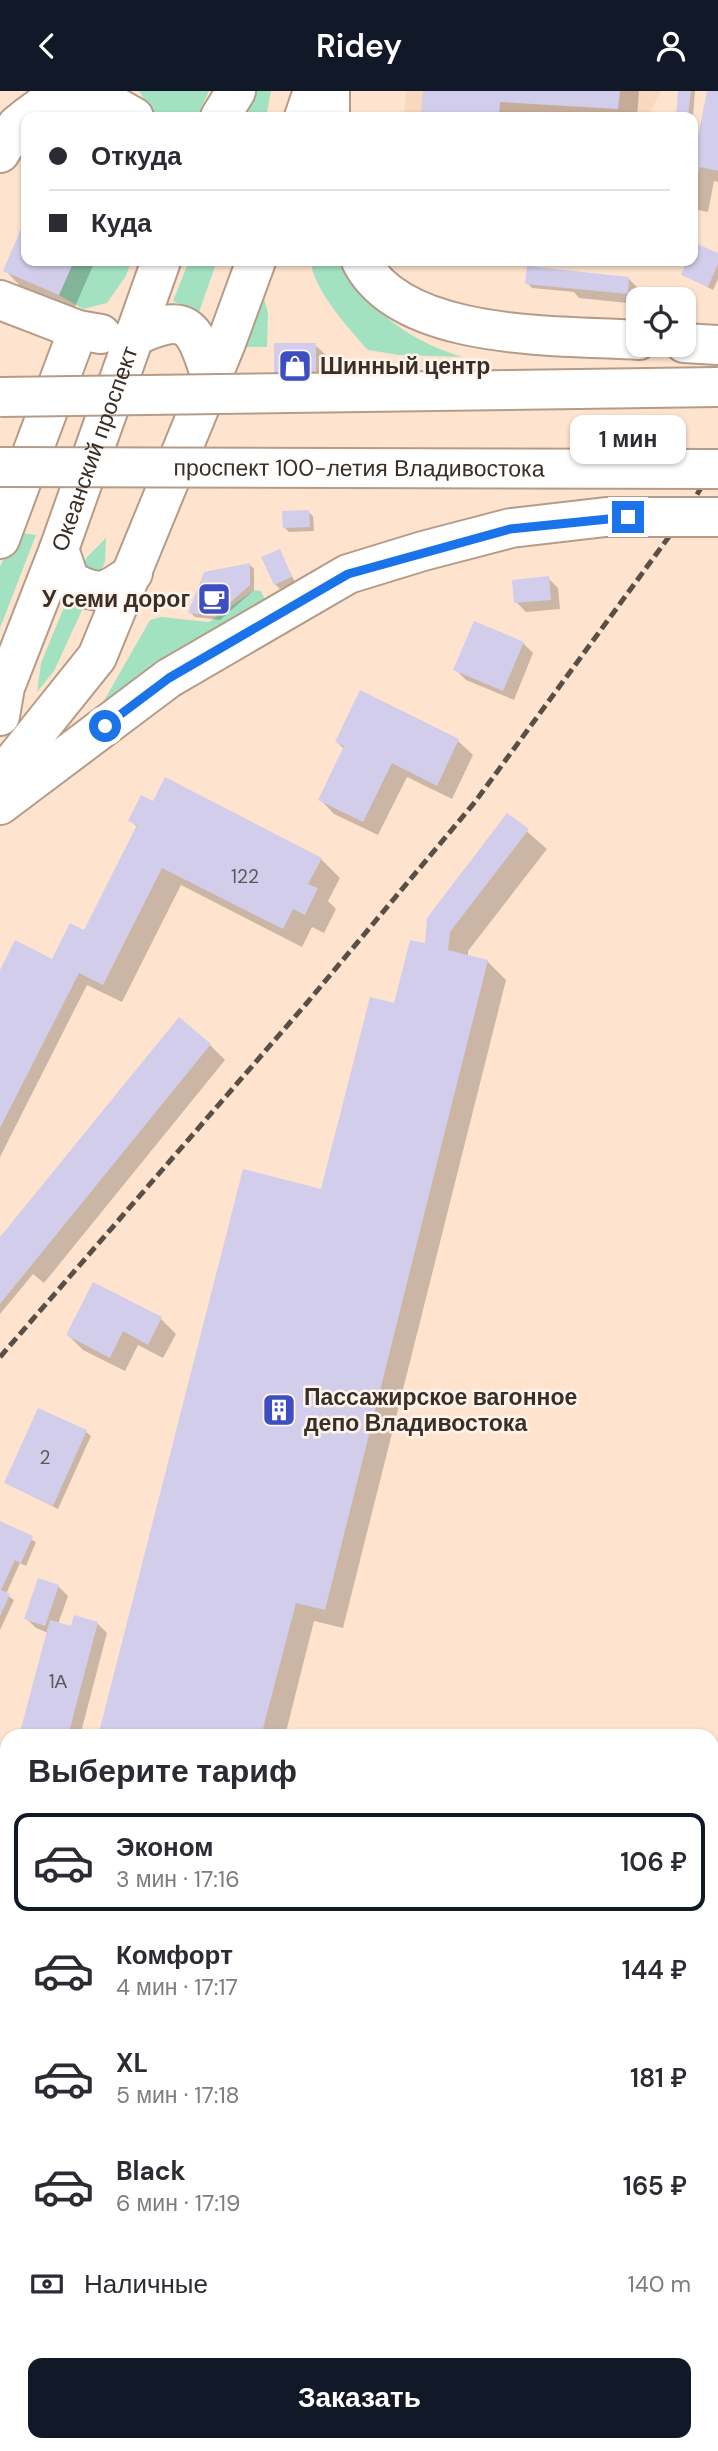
<!DOCTYPE html>
<html lang="ru">
<meta charset="utf-8">
<style>
:root{--surface:#fff;--page:#f2f2f3;--text:#2b2b33;--muted:#7c7c81;--line:#e1e1e2;--accent:#111827}
body{margin:0;font-family:"DM Sans",sans-serif;background:var(--page);color:var(--text);height:100vh;display:flex;flex-direction:column;font-size:26px;white-space:nowrap}
*{box-sizing:border-box;margin:0}
p{font-size:23px;color:var(--muted)}
.icon{flex:none;width:38px;height:38px;fill:none;stroke:currentColor;stroke-width:2;stroke-linecap:round;stroke-linejoin:round}
.map{position:relative;flex:1;overflow:hidden}
.drawer{position:absolute;left:0px;top:1638px;width:719px;height:723px;display:flex;flex-direction:column;background:var(--surface);border-radius:21px 21px 0 0;box-shadow:0 2px 5px #0004}
.drawer>*{flex:none}
.hud{position:absolute;left:21px;top:21px;width:677px;height:154px;border-radius:14px;box-shadow:0 2px 5px #0004;display:grid;align-content:center;height:154px;padding:0 28px;background:var(--surface)}
.fabs{position:absolute;left:626px;top:196px;display:grid;gap:14px}
.fabs a{display:grid;place-items:center;width:70px;height:70px;border-radius:14px;background:var(--surface);box-shadow:0 2px 5px #0004;font-size:35px}
.end{position:absolute;width:32px;height:32px;margin:-16px;border:9px solid #1a73e8;background:#fff;box-shadow:0 0 0 4px #fff}
.from{border-radius:50%}
.bubble{position:absolute;height:49px;border-radius:14px;background:var(--surface);box-shadow:0 2px 5px #0004;font-size:23px;font-weight:600;line-height:49px;text-align:center}
.hud b{display:flex;align-items:center;gap:24px;height:66px;font-size:26px}
.hud b+b{border-top:2px solid var(--line)}
.hud i{width:18px;height:18px;background:var(--text)}
ul{padding:0;list-style:none}
li{display:flex;align-items:center;gap:21px;height:98px;margin:0 14px 10px;padding:0 14px;border:4px solid transparent;border-radius:14px}
li div{flex:1}
li b{display:block;font-size:26px}
li em{font-style:normal;font-weight:600}
li.current{border-color:var(--accent)}
li>.icon{width:63px;height:63px;stroke-width:1.5}
h2{padding:0 28px;font-size:32px;line-height:84px}
.pay{display:flex;align-items:center;gap:18px;height:77px;padding:0 28px;font-size:26px}
.pay p{margin-inline-start:auto}
.cta{display:flex;gap:14px;margin-top:auto;padding:14px 28px}
.cta a{flex:1;height:80px;border-radius:14px;background:var(--accent);color:#fff;font-size:28px;font-weight:600;line-height:80px;text-align:center}
header{display:flex;justify-content:space-between;align-items:center;height:91px;padding:0 28px;background:var(--accent);color:#fff;font-size:32px;font-weight:600}
.map>svg:first-child{display:block}
</style>
<header><svg class="icon" aria-label="back" viewBox="0 0 24 24"><path d="M15 5l-7 7 7 7"/></svg>Ridey<svg class="icon" aria-label="person" viewBox="0 0 24 24"><circle cx="12" cy="8" r="4"/><path d="M4 21q1-7 8-7t8 7"/></svg></header>
<div class="map">
<svg width="718" height="2360" viewBox="0 0 718 2360">
<rect width="100%" height="100%" fill="#fee4cf"/>
<polygon fill="#f8d8be" points="406,0 661,0 648,26 404,26"/>
<g fill="#a3e2c1">
<polygon points="139,0 209,0 197,26 155,26"/>
<polygon points="255,0 271,0 266,26 243,26"/>
<polygon points="74,170 131,170 126,185 107,212 83,218 59,204"/>
<polygon points="189,170 217,170 199,221 173,210"/>
<path d="M 311,170 L 344,170 C 366,220 411,250 462,266 L 399,264 L 368,259 C 350,240 311,195 311,170 Z"/>
<polygon points="263,204 268,222 267,256 240,256"/>
<polygon points="14,441 36,444 0,537 0,476"/>
<polygon points="106,447 105,471 93,496 77,489 87,466"/>
<polygon points="72,497 89,504 54,580 37,601 41,572"/>
<polygon points="254,499 261,500 265,509 102,613 150,529 161,526 209,531"/>
</g>
<g fill="#0003">
<polygon points="424,0 639,0 637,26 423,26"/>
<polygon points="680,0 695,0 693,26 677,26"/>
<polygon points="709,0 718,0 718,91 714,90 708,121 693,118 693,73"/>
<polygon points="26,131 26,170 95,170 74,218 20,195 6,180"/>
<polygon points="696,154 718,164 718,188 713,199 683,183 689,170 693,170"/>
<polygon points="629,188 639,198 637,213 579,207 574,201 532,197 527,192"/>
<polygon points="315,254 326,264 325,308 286,308"/>
<polygon points="308,421 313,425 314,440 289,441 284,436"/>
<polygon points="279,460 295,491 280,498 275,493"/>
<polygon points="249,473 254,478 254,499 220,529 195,526 190,521"/>
<polygon points="548,487 558,497 560,518 526,521 516,511"/>
<polygon points="523,552 533,562 514,609 466,589 456,579"/>
<polygon points="361,601 458,650 473,664 452,708 407,686 378,744 334,723 320,708 344,658 337,651"/>
<polygon points="154,712 321,768 340,787 328,810 336,818 324,842 312,836 302,856 181,794 122,911 87,894 0,1066 0,883 59,874 85,841 138,737 130,729"/>
<polygon points="508,724 547,758 468,860 468,865 487,870 506,889 343,1537 314,1530 285,1645 100,1645 323,1101 395,914 426,855"/>
<polygon points="210,954 225,969 44,1192 33,1183 0,1223 0,1149"/>
<polygon points="161,1228 176,1243 163,1267 138,1254 125,1280 83,1259 68,1244"/>
<polygon points="86,1341 91,1345 58,1418 6,1392"/>
<polygon points="0,1432 36,1451 26,1475 20,1472 6,1503 14,1509 0,1539"/>
<polygon points="58,1495 68,1505 58,1533 72,1537 97,1532 107,1542 80,1645 21,1645 48,1542 36,1537 26,1527"/>
<polygon points="7,1700 7,1760 0,1759 0,1726"/>
<polygon points="0,1998 7,2000 7,2244 0,2270"/>
<polygon points="239,2354 386,2354 386,2360 240,2360"/>
</g>
<g fill="#d2cdea">
<polygon points="423,0 620,0 618,18 500,11 499,26 421,26"/>
<polygon points="678,0 691,0 688,26 676,26"/>
<polygon points="707,0 718,0 718,80 700,76 693,104 693,71"/>
<polygon points="26,126 26,170 74,170 59,204 3,180"/>
<polygon points="695,152 718,162 718,173 708,196 681,184 687,170 693,170"/>
<polygon points="527,175 629,186 628,203 525,193"/>
<rect x="274" y="252" width="42" height="46"/>
<polygon points="309,419 310,436 283,437 282,420"/>
<polygon points="280,458 292,486 274,494 261,466"/>
<polygon points="250,472 250,494 215,525 188,522 204,481"/>
<polygon points="549,485 551,509 514,512 512,489"/>
<polygon points="474,530 524,551 503,600 453,579"/>
<polygon points="360,599 459,648 437,695 392,672 363,731 318,709 344,655 335,651"/>
<polygon points="165,686 322,767 308,793 318,797 305,824 293,818 283,838 162,777 103,894 79,882 0,1037 0,879 15,849 52,868 70,832 84,839 137,734 128,730 141,704 153,710"/>
<polygon points="507,722 529,738 450,841 448,859 488,869 325,1519 296,1512 261,1645 98,1645 243,1078 321,1098 370,906 394,912 410,849 425,852 427,827"/>
<polygon points="179,926 211,953 0,1213 0,1146"/>
<polygon points="93,1191 162,1226 148,1254 123,1240 110,1267 66,1244"/>
<polygon points="38,1317 87,1339 53,1415 4,1392"/>
<polygon points="0,1430 33,1445 21,1472 15,1469 1,1499 10,1503 0,1525"/>
<polygon points="38,1487 59,1494 45,1535 24,1528"/>
<polygon points="74,1524 98,1531 68,1645 19,1645 50,1529 71,1535"/>
<polygon points="6,1696 7,1696 7,1754 0,1752 0,1720"/>
<polygon points="0,1996 7,1998 7,2160 1,2183"/>
<polygon points="237,2354 369,2354 369,2360 238,2360"/>
</g>
<g fill="none" stroke-linecap="round" stroke-linejoin="round">
<defs>
<g id="major">
<polyline points="75,4 102,8 134,26"/>
<polyline points="27,26 42,15 86,0"/>
<polyline points="220,26 236,0"/>
<polyline points="304,26 313,0"/>
<polyline points="0,62 17,34 26,27"/>
<polyline points="0,209 78,239 101,243"/>
<path d="M 131,247 C 187,220 194,232 211,287"/>
<polyline points="0,448 78,239"/>
<path d="M 59,458 L 70,490 C 101,506 106,501 133,482"/>
<path id="s1" d="M 0,625 L 5,596 L 59,458 L 161,170"/>
<polyline points="0,687 97,566 226,252 256,170"/>
<polyline points="0,714 169,587"/>
</g>
<g id="highway">
<polyline points="330,26 330,0"/>
<path d="M 361,170 C 402,251 561,244 639,249"/>
<polyline points="684,252 718,254"/>
</g>
</defs>
<use href="#major" stroke="#b49c88" stroke-width="42"/>
<use href="#highway" stroke="#b49c88" stroke-width="42"/>
<use href="#major" stroke="#fff" stroke-width="38"/>
<use href="#highway" stroke="#fff" stroke-width="38"/>
<polyline stroke="#5b4e44" stroke-width="5" stroke-dasharray="10 5" stroke-linecap="butt" points="0,1266 306,913 475,711 687,421 718,367"/>
<defs>
<polyline id="major-bridge" points="169,587 348,483 423,460 511,437 606,426 718,426"/>
<g id="highway-bridge">
<polyline points="0,306 718,296"/>
<path id="s2" d="M 0,376 L 718,378"/>
</g>
</defs>
<use href="#major-bridge" stroke="#b49c88" stroke-width="42" stroke-linecap="butt"/>
<use href="#highway-bridge" stroke="#b49c88" stroke-width="42" stroke-linecap="butt"/>
<use href="#major-bridge" stroke="#fff" stroke-width="38"/>
<use href="#highway-bridge" stroke="#fff" stroke-width="38"/>
</g>
<g fill="none" stroke-linecap="round" stroke-linejoin="round">
<polyline stroke="#1a73e8" stroke-width="9" points="105,635 169,587 348,483 510,438 628,426"/>
</g>
<defs>
<symbol id="shop-square" viewBox="-11 -11 22 22"><rect x="-9" y="-9" width="18" height="18" rx="4" fill="#3c4ec1" stroke="#fff4ec"/><path d="M-5-2.5h2.3a2.7 3.5 0 0 1 5.4 0H5L5.5 6h-11ZM-1.5-2.5h3a1.5 2.3 0 0 0-3 0Z" fill="#fff"/></symbol>
<symbol id="cafe-square" viewBox="-11 -11 22 22"><rect x="-9" y="-9" width="18" height="18" rx="4" fill="#3c4ec1" stroke="#fff4ec"/><path d="M-5.5-4.5H6V0H3Q3 3.5 0 3.5H-2.5Q-5.5 3.5-5.5 0ZM3-3.2v2h1.7v-2ZM-6 4.5H4V6H-6Z" fill="#fff"/></symbol>
<symbol id="building-square" viewBox="-11 -11 22 22"><rect x="-9" y="-9" width="18" height="18" rx="4" fill="#3c4ec1" stroke="#fff4ec"/><path d="M-4-6H4V6H1V3H-1V6H-4ZM-2.5-4.3h1.7v1.8h-1.7ZM.8-4.3h1.7v1.8H.8ZM-2.5-1h1.7V.8h-1.7ZM.8-1h1.7V.8H.8Z" fill="#fff"/></symbol>
</defs>
<g fill-rule="evenodd">
<use href="#shop-square" x="276" y="256" width="38" height="38"/>
<use href="#cafe-square" x="195" y="489" width="38" height="38"/>
<use href="#building-square" x="260" y="1300" width="38" height="38"/>
</g>
<g text-anchor="middle" stroke-width="5" stroke-linejoin="round" paint-order="stroke">
<g font-size="19" fill="#5f5658">
<text x="245" y="792">122</text>
<text x="45" y="1373">2</text>
<text x="58" y="1597">1А</text>
</g>
<g font-size="23" font-weight="bold" fill="#392f27" stroke="#fff4ec" text-anchor="start">
<text x="320" y="283">Шинный центр</text>
<text x="190" y="516" text-anchor="end">У семи дорог</text>
<text x="304" y="1314">Пассажирское вагонное<tspan x="304" dy="26">депо Владивостока</tspan></text>
</g>
<g font-size="23" fill="#392f27" stroke="#fff4ec">
<text dy="8" stroke="none"><textPath href="#s1" startOffset="284">Океанский проспект</textPath></text>
<text dy="8" stroke="none"><textPath href="#s2" startOffset="359">проспект 100-летия Владивостока</textPath></text>
</g>
</g>
</svg>
<div class="fabs">
<a><svg class="icon" aria-label="locate" viewBox="0 0 24 24"><circle cx="12" cy="12" r="6"/><path d="M12 2v4M12 18v4M2 12h4M18 12h4"/></svg></a>
</div>
<i class="end from" style="left:105px;top:635px"></i>
<i class="end" style="left:628px;top:426px"></i>
<div class="bubble" style="left:570px;top:324px;width:116px">1 мин</div>
<div class="hud">
<b><i class="from"></i>Откуда</b>
<b><i></i>Куда</b>
</div>
<section class="drawer">
<h2>Выберите тариф</h2>
<ul>
<li class="current"><svg class="icon" aria-label="car" viewBox="0 0 24 24"><path d="M5 17H2v-5l4-1 3-4h7l3 4 3 1v5h-3M9 17h6M6 11h13"/><circle cx="7" cy="17" r="2"/><circle cx="17" cy="17" r="2"/></svg><div><b>Эконом</b><p>3 мин · 17:16</p></div><em>106 ₽</em></li>
<li><svg class="icon" aria-label="car" viewBox="0 0 24 24"><path d="M5 17H2v-5l4-1 3-4h7l3 4 3 1v5h-3M9 17h6M6 11h13"/><circle cx="7" cy="17" r="2"/><circle cx="17" cy="17" r="2"/></svg><div><b>Комфорт</b><p>4 мин · 17:17</p></div><em>144 ₽</em></li>
<li><svg class="icon" aria-label="car" viewBox="0 0 24 24"><path d="M5 17H2v-5l4-1 3-4h7l3 4 3 1v5h-3M9 17h6M6 11h13"/><circle cx="7" cy="17" r="2"/><circle cx="17" cy="17" r="2"/></svg><div><b>XL</b><p>5 мин · 17:18</p></div><em>181 ₽</em></li>
<li><svg class="icon" aria-label="car" viewBox="0 0 24 24"><path d="M5 17H2v-5l4-1 3-4h7l3 4 3 1v5h-3M9 17h6M6 11h13"/><circle cx="7" cy="17" r="2"/><circle cx="17" cy="17" r="2"/></svg><div><b>Black</b><p>6 мин · 17:19</p></div><em>165 ₽</em></li>
</ul>
<div class="pay"><svg class="icon" aria-label="cash" viewBox="0 0 24 24"><path d="M3 7h18v10H3z"/><circle cx="12" cy="12" r="2"/></svg>Наличные<p>140 m</p></div>
<div class="cta"><a>Заказать</a></div>
</section>
</div>
